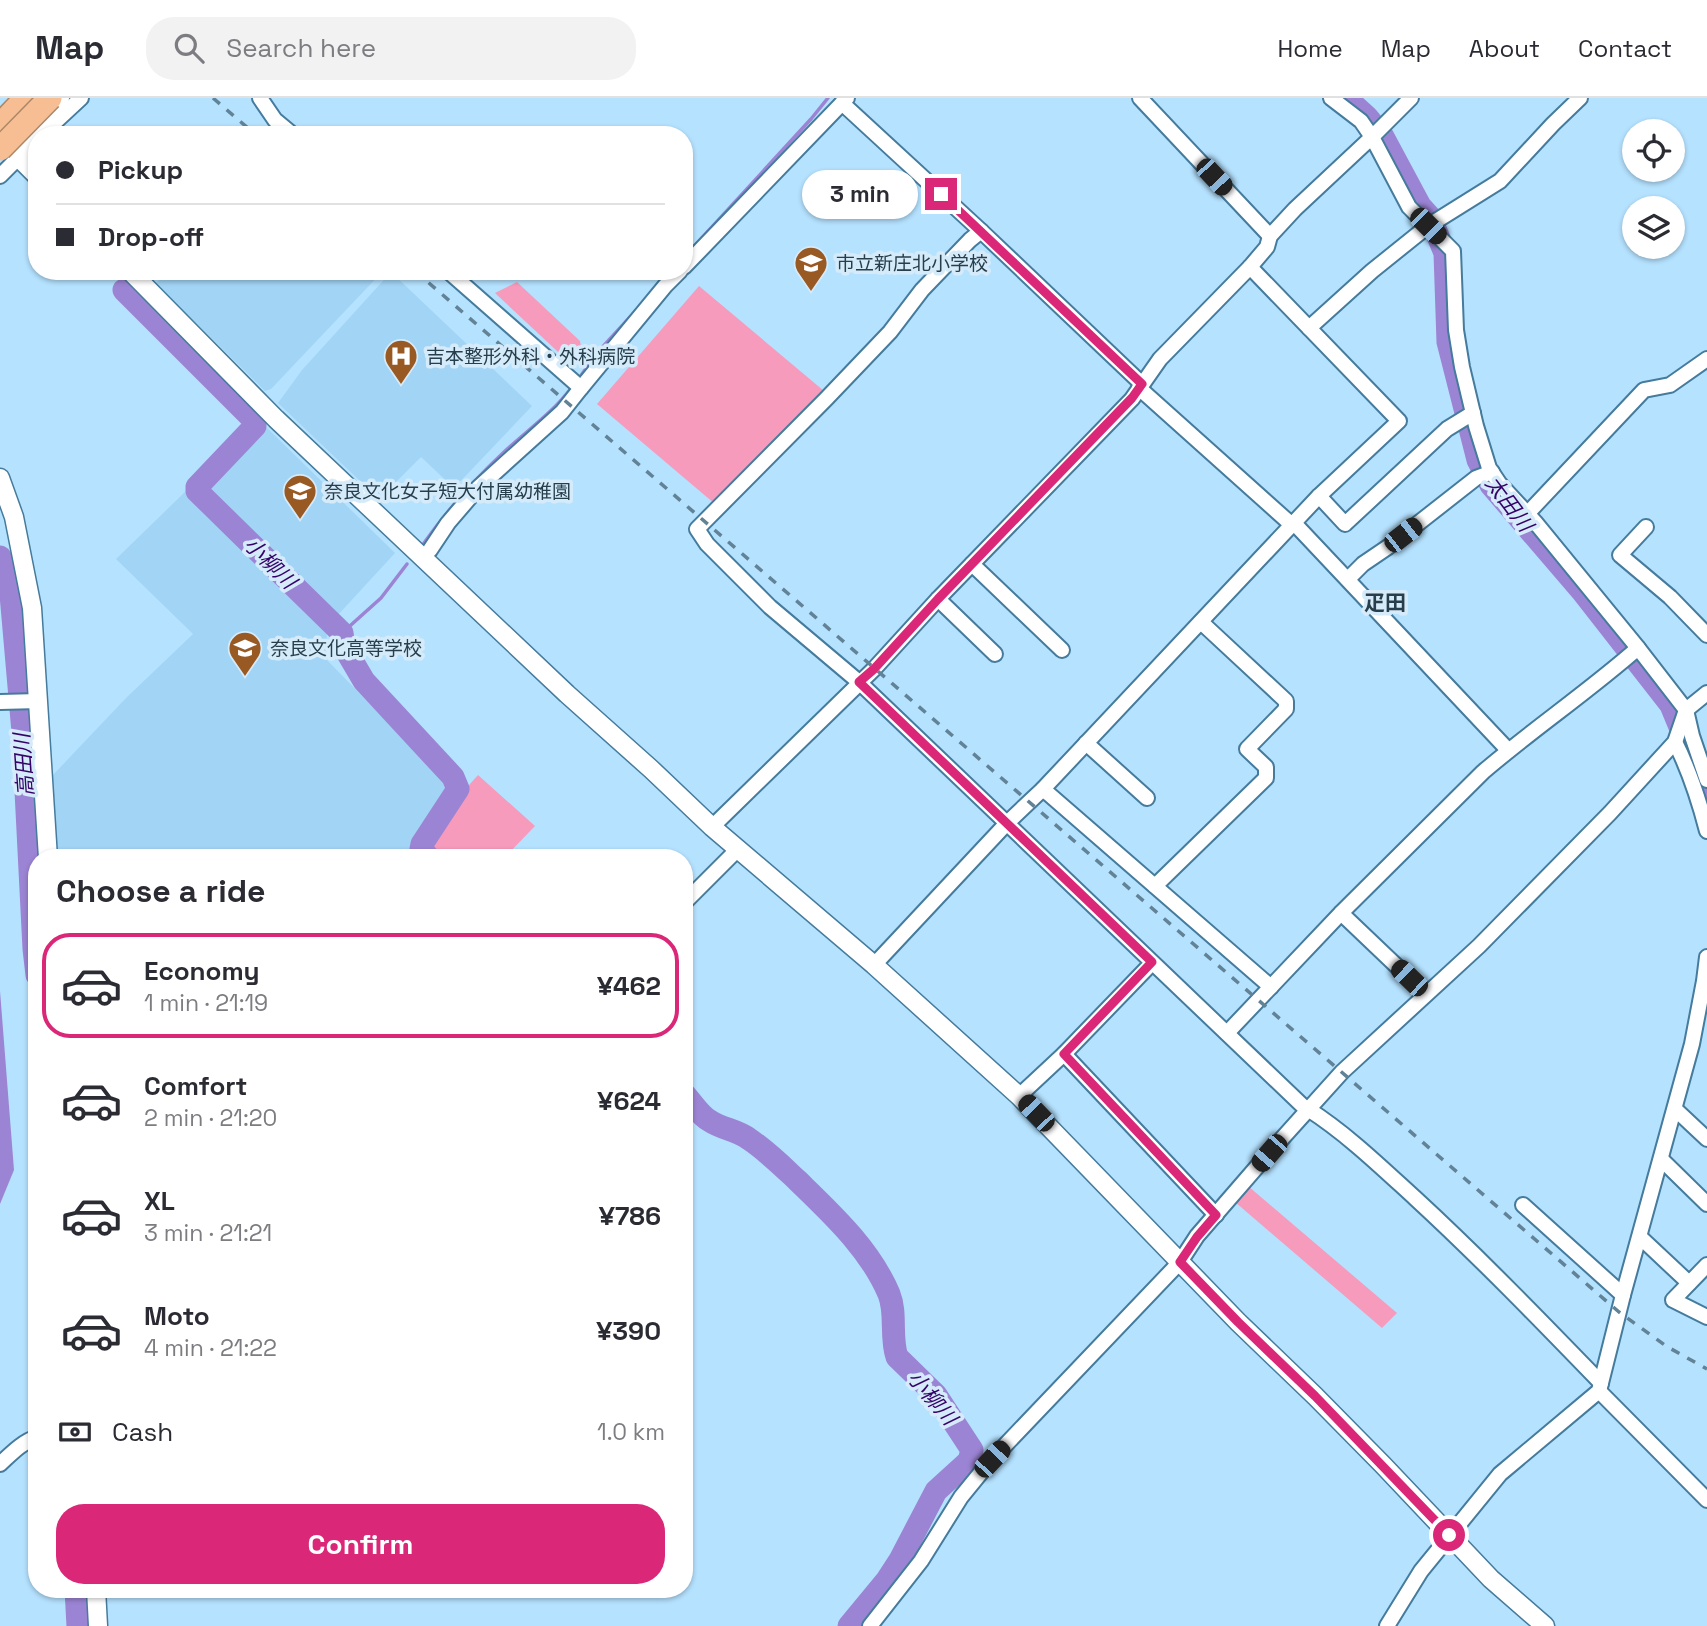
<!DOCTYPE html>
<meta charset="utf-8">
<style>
:root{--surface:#fff;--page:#f2f2f3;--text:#2b2b33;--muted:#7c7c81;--line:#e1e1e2;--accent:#db2777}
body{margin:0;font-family:"Space Grotesk","Noto Sans JP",sans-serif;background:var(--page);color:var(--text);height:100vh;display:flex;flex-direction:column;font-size:26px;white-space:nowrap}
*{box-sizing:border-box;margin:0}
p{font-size:23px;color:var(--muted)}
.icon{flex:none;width:38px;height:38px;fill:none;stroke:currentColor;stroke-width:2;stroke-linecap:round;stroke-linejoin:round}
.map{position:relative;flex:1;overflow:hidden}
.drawer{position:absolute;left:28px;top:751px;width:665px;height:749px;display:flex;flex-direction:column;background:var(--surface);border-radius:28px;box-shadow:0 2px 5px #0004}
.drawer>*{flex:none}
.hud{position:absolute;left:28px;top:28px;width:665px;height:154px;border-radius:28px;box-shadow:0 2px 5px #0004;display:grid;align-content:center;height:154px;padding:0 28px;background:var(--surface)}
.controls{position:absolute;left:1622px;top:21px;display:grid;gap:14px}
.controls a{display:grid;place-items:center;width:63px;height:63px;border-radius:50%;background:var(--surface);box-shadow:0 2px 5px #0004;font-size:35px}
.end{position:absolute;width:32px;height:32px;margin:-16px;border:9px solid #db2777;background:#fff;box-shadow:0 0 0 4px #fff}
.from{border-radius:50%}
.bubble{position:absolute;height:49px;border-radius:24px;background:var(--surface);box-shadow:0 2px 5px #0004;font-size:23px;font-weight:700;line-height:49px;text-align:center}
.car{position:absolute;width:21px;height:42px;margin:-21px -10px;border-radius:9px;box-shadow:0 0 5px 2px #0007;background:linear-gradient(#222 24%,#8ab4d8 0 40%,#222 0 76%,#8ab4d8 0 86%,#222 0)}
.hud b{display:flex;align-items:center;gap:24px;height:66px;font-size:26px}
.hud b+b{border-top:2px solid var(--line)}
.hud i{width:18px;height:18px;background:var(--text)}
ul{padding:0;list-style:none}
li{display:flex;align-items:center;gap:21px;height:105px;margin:0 14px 10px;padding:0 14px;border:4px solid transparent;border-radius:28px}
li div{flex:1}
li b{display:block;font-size:26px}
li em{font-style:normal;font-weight:700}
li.selected{border-color:var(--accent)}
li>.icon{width:63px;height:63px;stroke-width:1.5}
h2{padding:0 28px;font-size:32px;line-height:84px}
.pay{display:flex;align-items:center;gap:18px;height:77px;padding:0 28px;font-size:26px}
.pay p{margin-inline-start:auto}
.button{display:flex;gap:14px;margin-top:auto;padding:14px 28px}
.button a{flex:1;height:80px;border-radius:28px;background:var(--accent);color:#fff;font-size:28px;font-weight:700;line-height:80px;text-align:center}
header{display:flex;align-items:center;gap:42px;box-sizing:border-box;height:98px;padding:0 35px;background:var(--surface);border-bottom:2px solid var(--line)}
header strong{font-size:33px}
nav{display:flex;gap:38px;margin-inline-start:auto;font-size:24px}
.search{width:490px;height:63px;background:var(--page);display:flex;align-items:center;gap:18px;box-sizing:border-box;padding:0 24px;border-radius:28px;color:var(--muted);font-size:26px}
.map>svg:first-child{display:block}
</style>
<header>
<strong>Map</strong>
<div class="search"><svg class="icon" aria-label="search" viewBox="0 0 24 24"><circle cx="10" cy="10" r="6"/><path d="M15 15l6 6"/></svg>Search here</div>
<nav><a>Home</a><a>Map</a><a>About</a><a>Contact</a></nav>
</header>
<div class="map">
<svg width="1707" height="1528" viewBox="0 0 1707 1528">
<rect width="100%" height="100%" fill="#b5e2ff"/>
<g fill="#a2d4f5">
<polygon points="168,173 383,173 271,291 265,293 156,185"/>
<polygon points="391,174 532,308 454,390 421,359 379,401 278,305 302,272"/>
<polygon points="265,328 395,455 337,518 205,390"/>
<polygon points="188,391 327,531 326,561 454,692 416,738 412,750 415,759 58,759 52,678 126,600 193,536 116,461"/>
</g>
<g fill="#f69bbb">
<polygon points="517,184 580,243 582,255 571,266 495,195"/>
<polygon points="699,188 824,293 715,406 597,306"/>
<polygon points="478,677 535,728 505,759 436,759 426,751 427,745 462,695"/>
<polygon points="1248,1088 1397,1215 1382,1230 1235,1104"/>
</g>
<polygon fill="#9c84d4" points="0,893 14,1072 0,1106"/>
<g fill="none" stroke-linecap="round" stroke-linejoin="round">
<g stroke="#9c84d4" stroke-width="3.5">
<polyline points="689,154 811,21 828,0"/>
<polyline points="577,283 598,254 642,206"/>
<path d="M 424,445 C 447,413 473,383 502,356 C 525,334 553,315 572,289"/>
<polyline points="342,535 381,500 407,466"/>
</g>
<g stroke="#9c84d4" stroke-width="23">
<polyline points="1346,0 1367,19 1383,39 1420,108 1430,119 1445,155 1448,244 1478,362 1491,387 1582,493 1671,607 1690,653 1707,709"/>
<polyline points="124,192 255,323 255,328 197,389 197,393 342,535 344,549 364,583 453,679 458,691 422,746 421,751 429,760"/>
<polyline points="0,459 10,485 23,634 34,851 37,877"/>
<path d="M 684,996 C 692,1004 700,1018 710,1023 C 722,1031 737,1032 749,1041 C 767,1053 782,1068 798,1083 C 832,1116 870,1151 889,1196 C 897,1216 890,1239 897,1259 L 936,1297 L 972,1352 L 969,1363 L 936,1393 L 900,1462 L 887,1482 L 849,1528"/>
<polyline points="76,1491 78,1528"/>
</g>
<defs>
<g id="minor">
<polyline points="260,0 275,22 293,37"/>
<polyline points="1140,0 1270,138"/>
<polyline points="1331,0 1361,23 1372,39 1409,109 1453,153 1456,232 1462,269 1476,328 1489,370 1499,385 1535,424 1638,550 1686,612 1692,638 1707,682"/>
<polyline points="842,5 981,133 1142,286"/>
<polyline points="53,26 81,0"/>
<polyline points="18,59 53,17 62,0"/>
<polyline points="0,78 24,54"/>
<polyline points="981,133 970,142 922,192 890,234 826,301 697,431 707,446 770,509 859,584 1307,1012"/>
<polyline points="684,169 847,0"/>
<polyline points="448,173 581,290 665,188 680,173"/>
<polyline points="1309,230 1372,173 1428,128 1500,83 1553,26 1580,0"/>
<polyline points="1139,290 1292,427"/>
<polyline points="1319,398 1345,426 1447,331 1473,315"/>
<polyline points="1527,416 1644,292 1670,287 1707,261"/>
<polyline points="1294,425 1508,652"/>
<polyline points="1646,429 1620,457 1670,499 1707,537"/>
<polyline points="423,460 430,452 448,425 478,390 562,314 581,290"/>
<polyline points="972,466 1062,552"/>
<polyline points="1348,481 1363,466 1388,449 1476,380 1492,374"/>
<polyline points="938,501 995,556"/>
<polyline points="0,604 39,603"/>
<path d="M 1675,644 C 1689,672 1699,702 1707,733"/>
<polyline points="1086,645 1147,700"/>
<polyline points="1043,691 1271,889"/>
<polyline points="712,729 874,571 938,501 1132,301 1160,261 1250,169 1267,149 1270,138 1295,111 1372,39 1411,0"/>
<polyline points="1155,788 1266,680 1266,669 1247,651 1286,611 1286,603 1201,524"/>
<polyline points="684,805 738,751"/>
<polyline points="1341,815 1426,896"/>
<polyline points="874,867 1007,725 1043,691 1319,398 1399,323 1250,169"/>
<path d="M 1227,935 L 1341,815 L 1483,674 C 1533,631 1588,594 1638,550"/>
<polyline points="1064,956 1216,1117"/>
<polyline points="1019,998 1064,956 1152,865"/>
<path d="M 1308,1011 C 1347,1036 1381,1069 1415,1100 C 1479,1159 1540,1222 1601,1285"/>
<polyline points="1675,1011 1707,1041"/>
<polyline points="1661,1061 1707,1106"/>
<polyline points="1523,1107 1623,1197"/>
<polyline points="1640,1139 1689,1185"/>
<polyline points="1707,1167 1673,1202 1707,1219"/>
<polyline points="1599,1293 1707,1402"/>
<path d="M 0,1366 C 11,1356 22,1344 37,1339"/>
<polyline points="870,1528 921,1463 961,1399 992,1361 1180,1164 1197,1138 1269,1055 1342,974 1479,848 1610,715 1675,644 1686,612 1707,595"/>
<polyline points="1387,1528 1421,1473 1500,1376 1599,1293 1623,1197 1692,946 1704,883 1707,859"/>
</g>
<g id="tertiary">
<polyline points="18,59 37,78"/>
<polyline points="130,173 276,321 567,596 651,671 712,729 874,867 1019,998 1238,1224 1315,1298 1383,1367 1491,1481 1545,1528"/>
<polyline points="0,380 14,419 32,510 48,760"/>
<polyline points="96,1491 98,1528"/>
</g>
<polyline id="trunk" points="0,27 26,0"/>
</defs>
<use href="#minor" stroke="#457b9c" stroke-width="18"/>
<use href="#tertiary" stroke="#457b9c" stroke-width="21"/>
<use href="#trunk" stroke="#ac8668" stroke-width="26"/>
<use href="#minor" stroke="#fff" stroke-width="14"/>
<use href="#tertiary" stroke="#fff" stroke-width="18"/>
<use href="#trunk" stroke="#f6be92" stroke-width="23"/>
<g stroke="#628296" stroke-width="3.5" stroke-dasharray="9 9" stroke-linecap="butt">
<polyline points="213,0 256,37"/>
<polyline points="415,173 1619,1214 1666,1248 1707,1271"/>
</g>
<defs>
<polyline id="trunk-bridge" points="0,51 50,0"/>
</defs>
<use href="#trunk-bridge" stroke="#ac8668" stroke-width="26" stroke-linecap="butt"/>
<use href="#trunk-bridge" stroke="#f6be92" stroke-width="23"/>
</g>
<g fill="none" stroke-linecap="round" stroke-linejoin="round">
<polyline stroke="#db2777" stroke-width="9" points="941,96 1142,286 1132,300 938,501 874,571 859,584 1152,864 1064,956 1216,1117 1197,1139 1180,1164 1238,1224 1315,1298 1449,1437"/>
</g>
<defs>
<symbol id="school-pin" viewBox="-11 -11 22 30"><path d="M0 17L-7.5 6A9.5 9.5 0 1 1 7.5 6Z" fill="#995923" stroke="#d5ebfa"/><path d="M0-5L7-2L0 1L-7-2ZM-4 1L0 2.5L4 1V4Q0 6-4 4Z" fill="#fff"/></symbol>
<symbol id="hospital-pin" viewBox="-11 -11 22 30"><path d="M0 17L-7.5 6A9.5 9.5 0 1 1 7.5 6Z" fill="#995923" stroke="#d5ebfa"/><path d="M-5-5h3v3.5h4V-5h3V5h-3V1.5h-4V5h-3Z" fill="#fff"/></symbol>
</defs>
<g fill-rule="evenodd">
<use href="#school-pin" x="792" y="146" width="38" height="52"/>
<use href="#hospital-pin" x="382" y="239" width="38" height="52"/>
<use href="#school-pin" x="281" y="374" width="38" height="52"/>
<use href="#school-pin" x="226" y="531" width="38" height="52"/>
</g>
<g text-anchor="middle" stroke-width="7" stroke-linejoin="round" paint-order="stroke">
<g font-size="19" fill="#273e4c" stroke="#d5ebfa" text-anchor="start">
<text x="836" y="172">市立新庄北小学校</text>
<text x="426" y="265">吉本整形外科・外科病院</text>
<text x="324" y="400">奈良文化女子短大付属幼稚園</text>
<text x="270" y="557">奈良文化高等学校</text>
</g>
<g font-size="21" font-style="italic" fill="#350368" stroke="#d5ebfa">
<text transform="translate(1509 406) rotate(53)" y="7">太田川</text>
<text transform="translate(270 465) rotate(45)" y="7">小柳川</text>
<text transform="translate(24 667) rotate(-94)" y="7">高田川</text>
<text transform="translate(932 1300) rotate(50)" y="7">小柳川</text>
</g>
<g font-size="21" font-weight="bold" fill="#273e4c" stroke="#d5ebfa">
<text x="1385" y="512">疋田</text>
</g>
</g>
</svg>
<div class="controls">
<a><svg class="icon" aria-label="locate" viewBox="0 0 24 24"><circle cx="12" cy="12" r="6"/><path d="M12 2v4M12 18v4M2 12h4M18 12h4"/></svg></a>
<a><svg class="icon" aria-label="layers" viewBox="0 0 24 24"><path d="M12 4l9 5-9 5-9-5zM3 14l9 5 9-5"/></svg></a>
</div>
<i class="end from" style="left:1449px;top:1437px"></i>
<i class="end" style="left:941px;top:96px"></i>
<div class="bubble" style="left:802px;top:72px;width:116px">3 min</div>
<i class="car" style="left:1214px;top:79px;rotate:137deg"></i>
<i class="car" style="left:1428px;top:128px;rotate:135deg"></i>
<i class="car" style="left:1403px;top:437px;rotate:52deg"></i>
<i class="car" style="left:1409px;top:880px;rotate:314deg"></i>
<i class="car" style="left:1036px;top:1015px;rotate:316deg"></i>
<i class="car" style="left:1269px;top:1055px;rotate:221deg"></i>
<i class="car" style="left:992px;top:1361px;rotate:43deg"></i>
<div class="hud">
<b><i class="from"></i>Pickup</b>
<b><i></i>Drop-off</b>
</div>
<section class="drawer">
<h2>Choose a ride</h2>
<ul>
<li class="selected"><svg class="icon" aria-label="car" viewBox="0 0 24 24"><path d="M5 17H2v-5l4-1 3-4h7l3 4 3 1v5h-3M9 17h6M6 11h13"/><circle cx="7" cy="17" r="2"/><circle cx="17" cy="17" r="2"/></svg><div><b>Economy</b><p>1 min · 21:19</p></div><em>¥462</em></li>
<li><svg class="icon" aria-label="car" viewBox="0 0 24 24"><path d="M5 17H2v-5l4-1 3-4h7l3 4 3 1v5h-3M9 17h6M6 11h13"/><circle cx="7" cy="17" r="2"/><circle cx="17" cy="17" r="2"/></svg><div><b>Comfort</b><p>2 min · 21:20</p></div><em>¥624</em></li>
<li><svg class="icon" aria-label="car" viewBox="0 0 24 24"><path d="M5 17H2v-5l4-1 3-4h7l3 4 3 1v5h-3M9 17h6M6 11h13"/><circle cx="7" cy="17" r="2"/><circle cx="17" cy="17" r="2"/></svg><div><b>XL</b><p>3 min · 21:21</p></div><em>¥786</em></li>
<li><svg class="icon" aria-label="car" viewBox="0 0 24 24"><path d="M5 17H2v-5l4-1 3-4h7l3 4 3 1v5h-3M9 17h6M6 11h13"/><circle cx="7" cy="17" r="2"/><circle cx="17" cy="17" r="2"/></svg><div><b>Moto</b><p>4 min · 21:22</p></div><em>¥390</em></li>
</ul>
<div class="pay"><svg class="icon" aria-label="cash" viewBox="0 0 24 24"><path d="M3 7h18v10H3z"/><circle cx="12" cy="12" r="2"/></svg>Cash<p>1.0 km</p></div>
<div class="button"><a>Confirm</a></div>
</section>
</div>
